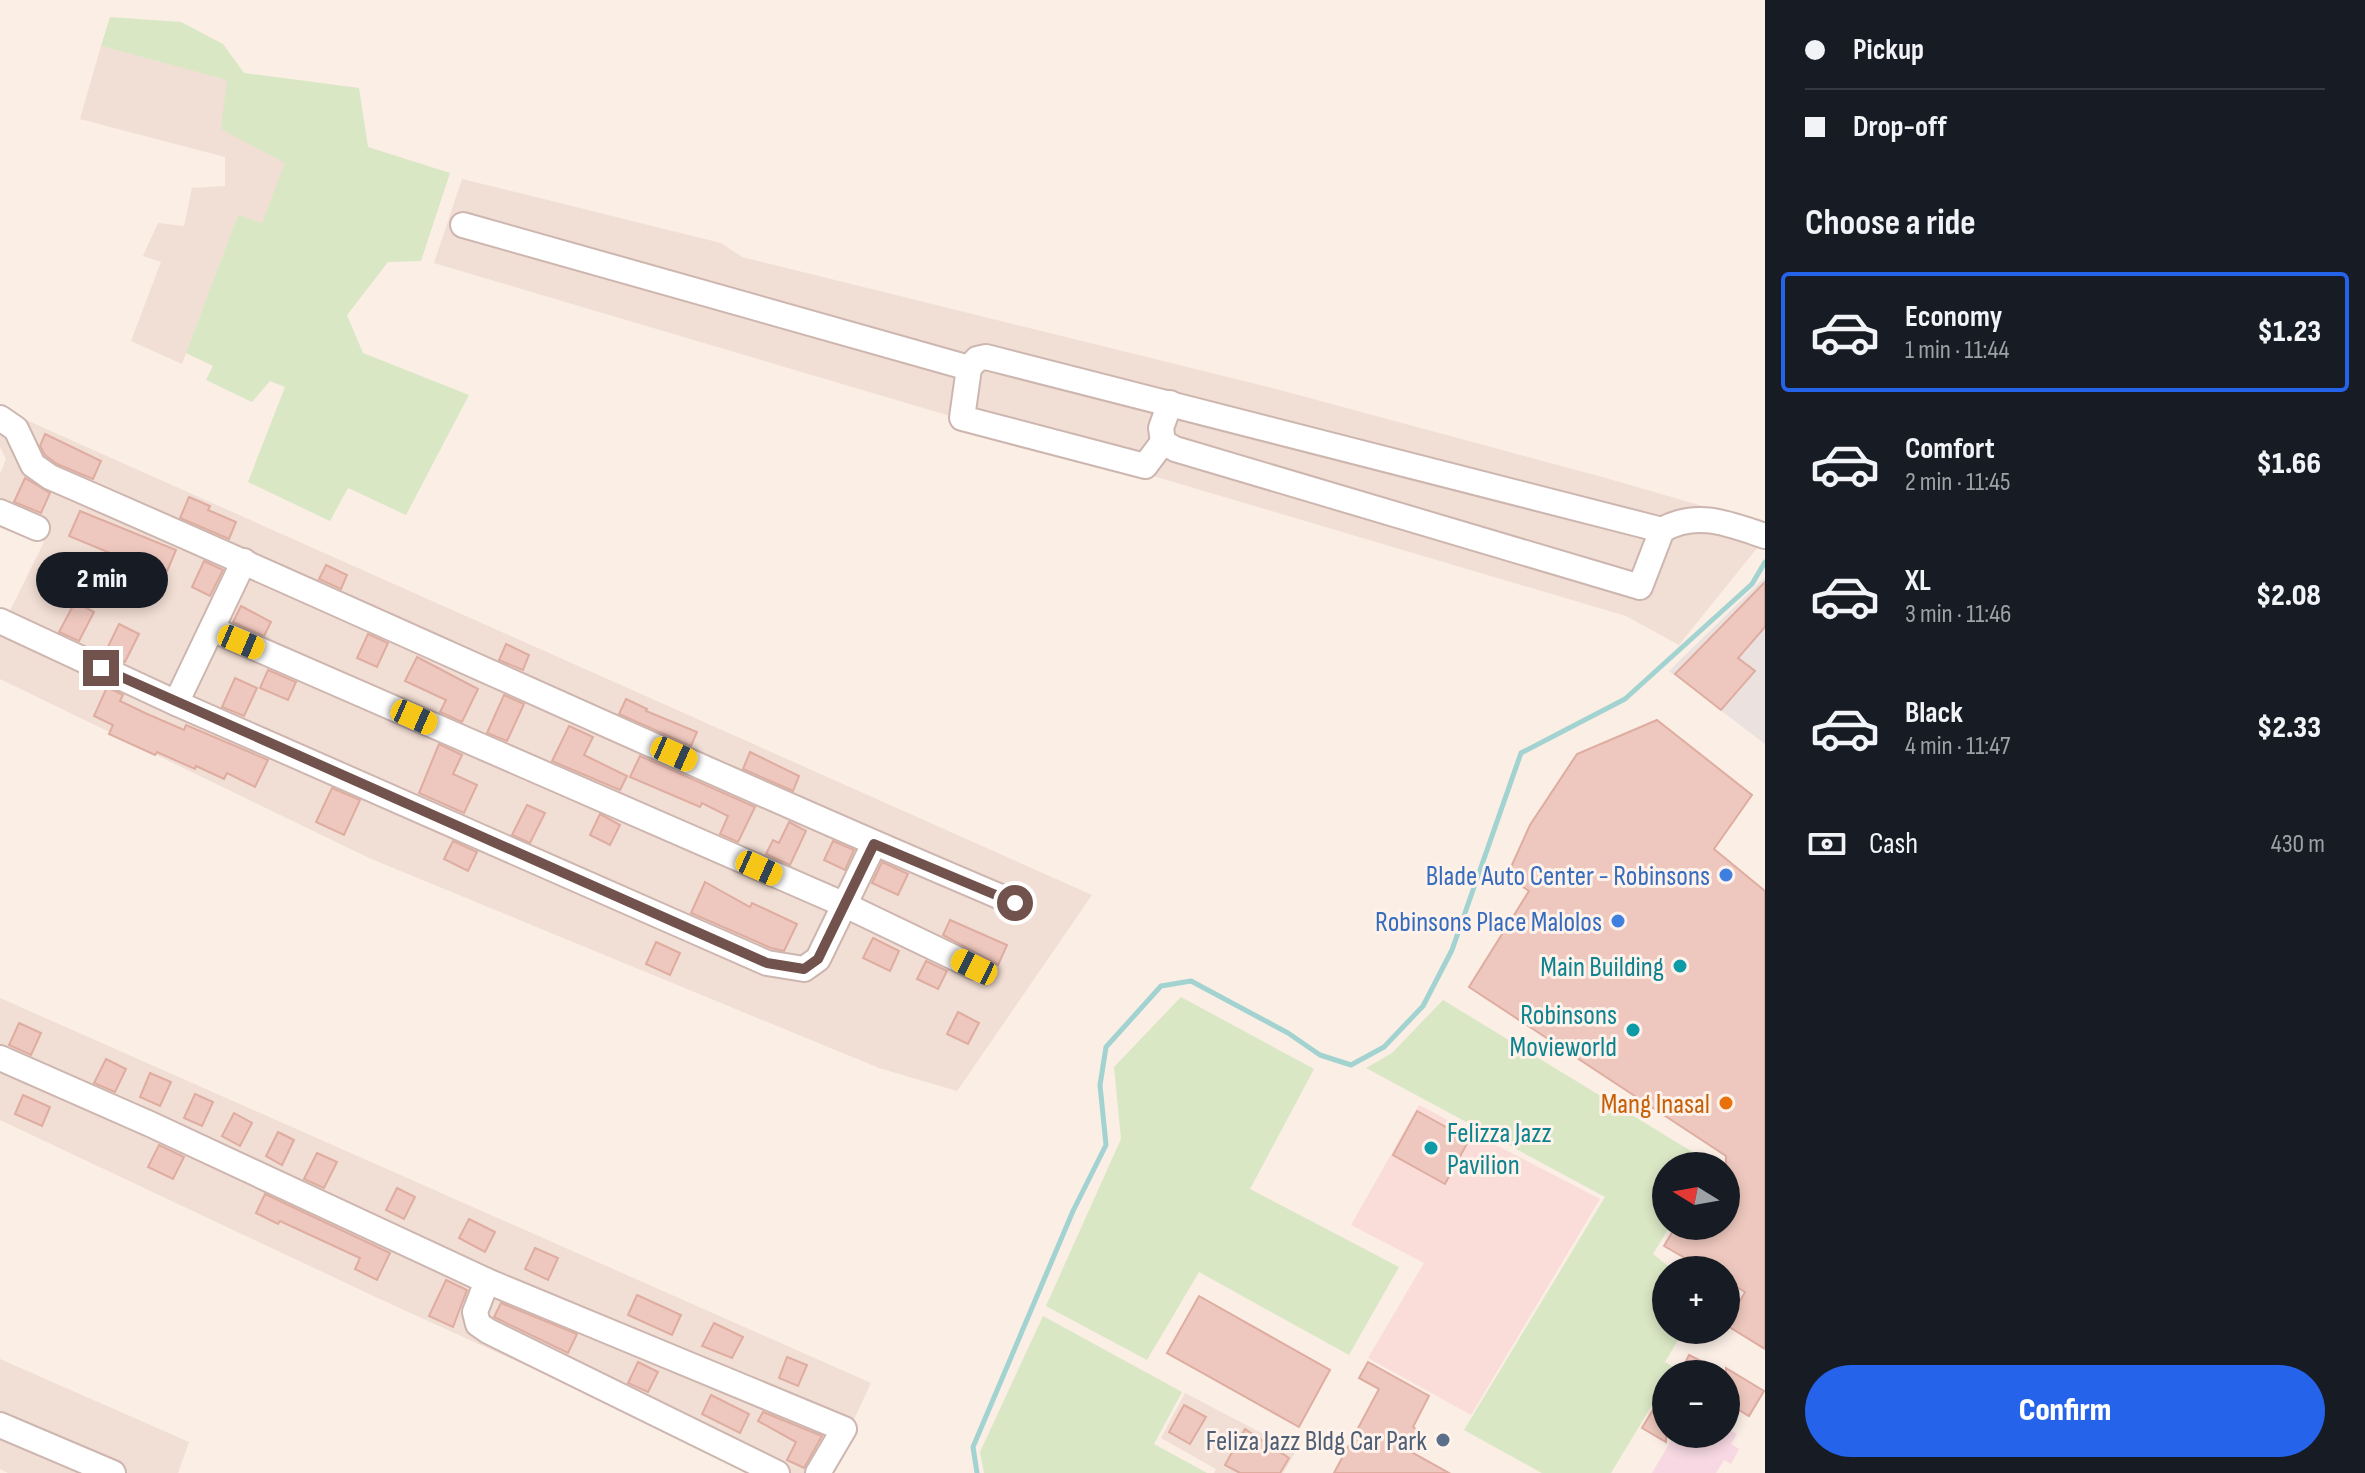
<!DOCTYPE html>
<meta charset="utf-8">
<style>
:root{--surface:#171b24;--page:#242831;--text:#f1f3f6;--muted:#9ea1a6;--line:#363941;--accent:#2563eb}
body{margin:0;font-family:"Sofia Sans Condensed",sans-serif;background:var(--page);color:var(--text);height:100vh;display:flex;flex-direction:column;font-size:30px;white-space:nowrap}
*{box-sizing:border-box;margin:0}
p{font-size:26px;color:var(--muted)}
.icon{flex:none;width:44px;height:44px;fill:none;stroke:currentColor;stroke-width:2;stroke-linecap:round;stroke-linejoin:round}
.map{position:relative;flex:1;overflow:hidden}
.drawer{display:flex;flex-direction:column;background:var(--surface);width:600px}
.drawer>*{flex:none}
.top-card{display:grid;align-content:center;height:176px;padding:0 40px;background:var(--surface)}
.needle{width:52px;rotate:281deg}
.fabs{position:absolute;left:1652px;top:1152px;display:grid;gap:16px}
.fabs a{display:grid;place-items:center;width:88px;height:88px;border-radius:50%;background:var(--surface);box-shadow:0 4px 12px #0003;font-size:40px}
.end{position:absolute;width:36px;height:36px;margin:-18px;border:10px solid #71524c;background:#fff;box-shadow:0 0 0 4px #fff}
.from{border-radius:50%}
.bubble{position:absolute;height:56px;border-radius:28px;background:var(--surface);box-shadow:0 4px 12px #0003;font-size:26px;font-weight:800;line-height:56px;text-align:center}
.car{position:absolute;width:24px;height:48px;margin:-24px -12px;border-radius:10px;box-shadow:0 0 6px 2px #0007;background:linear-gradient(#f5c518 24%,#345 0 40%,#f5c518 0 76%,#345 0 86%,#f5c518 0)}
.top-card b{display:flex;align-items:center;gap:28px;height:76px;font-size:30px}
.top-card b+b{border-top:2px solid var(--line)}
.top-card i{width:20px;height:20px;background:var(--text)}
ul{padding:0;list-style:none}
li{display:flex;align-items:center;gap:24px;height:120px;margin:0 16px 12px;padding:0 24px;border:4px solid transparent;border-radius:8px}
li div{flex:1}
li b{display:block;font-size:30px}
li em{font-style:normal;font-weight:800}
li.selected{border-color:var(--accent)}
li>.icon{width:72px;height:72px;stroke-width:1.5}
h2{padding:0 40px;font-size:36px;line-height:96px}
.pay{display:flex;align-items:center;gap:20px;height:88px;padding:0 40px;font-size:30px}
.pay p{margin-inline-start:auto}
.action{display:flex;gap:16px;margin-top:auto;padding:16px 40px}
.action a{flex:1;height:92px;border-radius:48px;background:var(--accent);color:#fff;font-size:32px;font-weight:800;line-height:92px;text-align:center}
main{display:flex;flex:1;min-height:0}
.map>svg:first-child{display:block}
</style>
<main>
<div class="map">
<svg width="1765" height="1473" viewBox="0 0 1765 1473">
<rect width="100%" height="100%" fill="#faeee5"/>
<g fill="#f1ded4">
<polygon points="101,46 228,80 222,129 286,163 262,224 238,215 182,364 131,341 161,262 143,256 158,223 184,226 192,188 225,186 225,157 80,119"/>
<polygon points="462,179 721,243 742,257 1276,389 1602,477 1765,524 1761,543 1679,645 1626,616 434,263"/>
<polygon points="0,408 73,441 1092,895 957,1091 879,1068 369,858 0,679 0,631 44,542 4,522 0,502 0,474 6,459 0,447"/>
<polygon points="0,998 871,1383 829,1473 762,1473 382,1300 0,1120"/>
<polygon points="0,1359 189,1442 178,1473 8,1473 0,1469"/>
<polygon points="1185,1393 1296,1451 1283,1473 1214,1473 1216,1469 1161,1438"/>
</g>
<polygon fill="#faddd9" points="1419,1105 1600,1199 1471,1415 1368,1358 1424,1263 1351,1225"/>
<polygon fill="#ebe2df" points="1765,577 1765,744 1669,671"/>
<polygon fill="#f8d9e3" points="1726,1428 1737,1434 1731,1444 1739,1449 1731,1464 1724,1460 1716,1473 1652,1473 1675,1434 1726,1434"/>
<g fill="#d9e7c4">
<polygon points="110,17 181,22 223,44 244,73 359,88 368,147 450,173 421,261 388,262 347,315 363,353 469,395 406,515 348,488 330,521 248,482 285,387 270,381 252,402 206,380 213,366 186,353 238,215 262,223 285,163 221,129 227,80 101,46"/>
<polygon points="1181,997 1314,1069 1250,1189 1399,1267 1349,1355 1199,1272 1147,1360 1046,1306 1121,1139 1114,1067"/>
<polygon points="1443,1000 1709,1162 1706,1166 1666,1166 1666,1226 1670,1226 1653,1254 1673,1270 1666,1270 1666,1330 1684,1330 1665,1362 1675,1368 1671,1374 1666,1374 1666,1382 1611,1473 1542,1473 1464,1430 1605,1197 1366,1068 1392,1053"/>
<polygon points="1043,1316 1182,1392 1154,1444 1207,1473 984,1473 980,1452"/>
</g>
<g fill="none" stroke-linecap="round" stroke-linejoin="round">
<polyline stroke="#a2d3d1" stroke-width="5" points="977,1473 973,1447 1073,1211 1106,1145 1100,1085 1106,1047 1161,986 1191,981 1288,1033 1320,1055 1351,1065 1384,1047 1423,1006 1452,950 1521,753 1625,699 1752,584 1765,562"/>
</g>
<g fill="#eec8be" stroke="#dfaca0" stroke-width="2">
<polygon points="45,434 101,461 93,479 57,464 45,455 40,446"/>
<polygon points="25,478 50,493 41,513 14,502"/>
<polygon points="189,497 210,506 208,510 236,522 229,539 180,518"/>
<polygon points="80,511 176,550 165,576 69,536"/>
<polygon points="204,561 223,570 210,596 192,587"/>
<polygon points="326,565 347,575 341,589 319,579"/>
<polygon points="1765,582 1765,627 1738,658 1755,671 1721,710 1675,674"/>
<polygon points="75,602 94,612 79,641 59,632"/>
<polygon points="241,606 271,622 264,636 233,622"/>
<polygon points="119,624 139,634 125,662 113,657 115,654 107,649"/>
<polygon points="368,634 388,643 377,667 357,658"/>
<polygon points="506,644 529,655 523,670 499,660"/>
<polygon points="417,657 478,689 462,722 440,712 446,700 405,681"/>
<polygon points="268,670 296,682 288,700 260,688"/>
<polygon points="235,678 257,688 244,716 222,707"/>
<polygon points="107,687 123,695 120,701 145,713 184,730 186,725 268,760 255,787 227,773 224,779 196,766 195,769 157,752 155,755 109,734 113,725 94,716"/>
<polygon points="504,695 524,704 507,741 487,733"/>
<polygon points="626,699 647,709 646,711 697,732 691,746 619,714"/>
<polygon points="1657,720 1752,795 1714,849 1765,891 1765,1349 1726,1325 1745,1292 1726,1281 1726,1270 1706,1270 1664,1246 1676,1226 1726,1226 1726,1156 1469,987 1529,891 1507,876 1530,825 1577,754"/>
<polygon points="569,726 593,737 584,755 627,776 620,790 552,761"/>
<polygon points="439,744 462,755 453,774 477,785 464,813 419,793"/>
<polygon points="750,752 799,776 793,791 743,769"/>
<polygon points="640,756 755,807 738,842 720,834 728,816 702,803 700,807 630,777"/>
<polygon points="332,788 360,800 344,835 316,822"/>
<polygon points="527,805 545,813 530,843 512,835"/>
<polygon points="600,814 620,825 610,845 590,835"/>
<polygon points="789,822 806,831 790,865 766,854 773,840 779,843"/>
<polygon points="453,841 477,852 468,871 444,859"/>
<polygon points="833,841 854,850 845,870 824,860"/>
<polygon points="882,862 908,874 898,895 872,883"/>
<polygon points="705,882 750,907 752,903 797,924 784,951 771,948 691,913"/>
<polygon points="950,920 1007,945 998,965 943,935"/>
<polygon points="873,938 899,951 890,971 863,958"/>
<polygon points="656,942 680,953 670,975 646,964"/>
<polygon points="926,961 947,971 938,989 917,979"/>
<polygon points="958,1012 979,1023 968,1044 947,1034"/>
<polygon points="19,1023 41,1033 31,1055 9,1045"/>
<polygon points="106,1059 126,1069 115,1092 94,1083"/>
<polygon points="150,1073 171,1082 160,1106 140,1097"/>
<polygon points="195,1094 213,1102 202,1126 184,1118"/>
<polygon points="23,1095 50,1107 42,1126 15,1114"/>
<polygon points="1417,1111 1469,1140 1445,1184 1393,1155"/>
<polygon points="234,1113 252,1123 240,1146 222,1136"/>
<polygon points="278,1132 294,1140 282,1165 266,1156"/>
<polygon points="159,1145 184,1157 173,1179 148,1167"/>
<polygon points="317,1153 337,1162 324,1188 304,1179"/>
<polygon points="397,1188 415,1197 404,1219 386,1210"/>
<polygon points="265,1194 390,1253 377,1280 355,1269 360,1258 280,1221 278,1224 256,1213"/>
<polygon points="469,1219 495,1232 485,1252 459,1238"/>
<polygon points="535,1248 558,1258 548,1280 525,1269"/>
<polygon points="446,1280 467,1290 453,1327 429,1316"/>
<polygon points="637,1295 681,1315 672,1335 628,1315"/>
<polygon points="1199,1296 1330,1370 1299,1427 1167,1353"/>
<polygon points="501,1303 577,1334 568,1353 494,1317"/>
<polygon points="714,1323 743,1337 732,1358 702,1346"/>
<polygon points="1689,1355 1726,1374 1679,1374"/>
<polygon points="787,1357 807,1365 798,1386 779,1378"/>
<polygon points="638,1362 658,1372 648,1392 628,1383"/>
<polygon points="1368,1362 1429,1396 1413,1427 1419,1431 1408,1450 1449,1473 1334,1473 1379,1389 1359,1378"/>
<polygon points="1726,1368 1764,1391 1749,1416 1726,1402"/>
<polygon points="1666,1388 1666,1442 1642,1428"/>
<polygon points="711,1395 749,1414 740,1433 702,1414"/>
<polygon points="1184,1405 1206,1417 1190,1444 1169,1432"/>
<polygon points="763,1412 822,1436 804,1468 787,1460 796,1442 758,1421"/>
<polygon points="1245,1429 1289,1458 1280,1473 1240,1473 1225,1465"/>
</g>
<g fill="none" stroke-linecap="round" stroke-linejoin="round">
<defs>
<g id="minor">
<polyline points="463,225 969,368 977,359 986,357 1662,530"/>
<polyline points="969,368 962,418 1145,466 1163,442"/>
<path d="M 1170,403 L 1161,428 L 1163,442 L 1175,449 L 1640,587 L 1662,530 C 1697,510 1729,524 1765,536"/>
<path d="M 0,418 L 16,429 L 33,465 L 50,477 C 373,617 691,766 1015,903"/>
<polyline points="0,512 37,528"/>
<polyline points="0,621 176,703 767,963 804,969 818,959 874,844"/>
<polyline points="212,629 845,905 974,967"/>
<polyline points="176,703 244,561"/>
<polyline points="0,1058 150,1124 487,1281 844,1429 818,1473"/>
<polyline points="487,1281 475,1312 478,1324 488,1331 777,1473"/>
<polyline points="0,1425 113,1473"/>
</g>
</defs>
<use href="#minor" stroke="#cdb6af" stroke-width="28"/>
<use href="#minor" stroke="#fff" stroke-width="24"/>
</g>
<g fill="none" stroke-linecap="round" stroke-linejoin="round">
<polyline stroke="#71524c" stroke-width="10" points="101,668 767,963 804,969 818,959 874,844 1015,903"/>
</g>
<g fill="#3f7fe0" stroke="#fef2eb" stroke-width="3">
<circle cx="1726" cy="875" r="8"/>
<circle cx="1618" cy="921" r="8"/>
</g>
<g fill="#0f9aa8" stroke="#fef2eb" stroke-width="3">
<circle cx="1680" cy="966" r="8"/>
<circle cx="1633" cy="1030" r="8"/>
<circle cx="1431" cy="1148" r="8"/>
</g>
<circle fill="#e8710a" stroke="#fef2eb" stroke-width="3" cx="1726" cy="1103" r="8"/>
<circle fill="#5c6f8a" stroke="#fef2eb" stroke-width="3" cx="1443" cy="1440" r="8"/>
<g text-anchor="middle" stroke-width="6" stroke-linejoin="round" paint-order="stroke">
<g font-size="28" fill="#366cbe" stroke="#fef2eb" text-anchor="end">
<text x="1710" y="885">Blade Auto Center - Robinsons</text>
<text x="1602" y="931">Robinsons Place Malolos</text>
</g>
<g font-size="28" fill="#0d838f" stroke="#fef2eb" text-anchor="end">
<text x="1664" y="976">Main Building</text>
<text x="1617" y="1024">Robinsons<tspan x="1617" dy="32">Movieworld</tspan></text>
<text x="1447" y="1142" text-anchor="start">Felizza Jazz<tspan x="1447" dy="32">Pavilion</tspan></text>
</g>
<g font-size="28" fill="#c56008" stroke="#fef2eb" text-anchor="end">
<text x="1710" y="1113">Mang Inasal</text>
</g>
<g font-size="28" fill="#4e5e75" stroke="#fef2eb" text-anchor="end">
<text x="1427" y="1450">Feliza Jazz Bldg Car Park</text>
</g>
</g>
</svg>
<div class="fabs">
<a><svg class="needle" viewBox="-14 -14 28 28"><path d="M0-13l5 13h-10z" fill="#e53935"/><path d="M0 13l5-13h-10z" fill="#9ea1a6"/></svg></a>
<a>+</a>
<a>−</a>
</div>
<i class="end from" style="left:1015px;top:903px"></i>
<i class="end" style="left:101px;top:668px"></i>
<div class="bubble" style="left:36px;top:552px;width:132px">2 min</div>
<i class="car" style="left:241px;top:642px;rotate:113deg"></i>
<i class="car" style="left:414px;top:717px;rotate:114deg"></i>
<i class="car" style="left:674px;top:754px;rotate:114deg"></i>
<i class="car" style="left:759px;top:868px;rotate:114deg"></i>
<i class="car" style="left:974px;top:967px;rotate:296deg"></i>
</div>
<section class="drawer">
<div class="top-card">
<b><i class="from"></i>Pickup</b>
<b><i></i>Drop-off</b>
</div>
<h2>Choose a ride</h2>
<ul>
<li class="selected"><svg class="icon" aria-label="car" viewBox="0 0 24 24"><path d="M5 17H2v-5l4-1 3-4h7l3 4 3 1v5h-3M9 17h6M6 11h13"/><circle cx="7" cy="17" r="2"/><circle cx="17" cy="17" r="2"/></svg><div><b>Economy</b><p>1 min · 11:44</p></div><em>$1.23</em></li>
<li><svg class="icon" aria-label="car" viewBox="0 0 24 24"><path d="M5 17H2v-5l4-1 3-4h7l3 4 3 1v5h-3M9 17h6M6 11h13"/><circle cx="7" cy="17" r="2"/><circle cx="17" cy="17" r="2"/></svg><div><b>Comfort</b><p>2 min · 11:45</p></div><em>$1.66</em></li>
<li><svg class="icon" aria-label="car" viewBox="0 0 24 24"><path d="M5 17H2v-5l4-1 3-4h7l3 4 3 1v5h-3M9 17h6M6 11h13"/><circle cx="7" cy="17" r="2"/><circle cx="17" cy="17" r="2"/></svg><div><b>XL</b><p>3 min · 11:46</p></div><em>$2.08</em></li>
<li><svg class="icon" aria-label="car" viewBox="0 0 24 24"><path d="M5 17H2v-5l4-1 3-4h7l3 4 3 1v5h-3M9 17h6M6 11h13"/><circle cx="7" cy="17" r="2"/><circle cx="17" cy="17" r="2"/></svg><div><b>Black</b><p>4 min · 11:47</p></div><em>$2.33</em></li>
</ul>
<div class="pay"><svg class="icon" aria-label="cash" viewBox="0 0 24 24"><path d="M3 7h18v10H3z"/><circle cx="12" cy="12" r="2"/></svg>Cash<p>430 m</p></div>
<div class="action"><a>Confirm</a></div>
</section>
</main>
